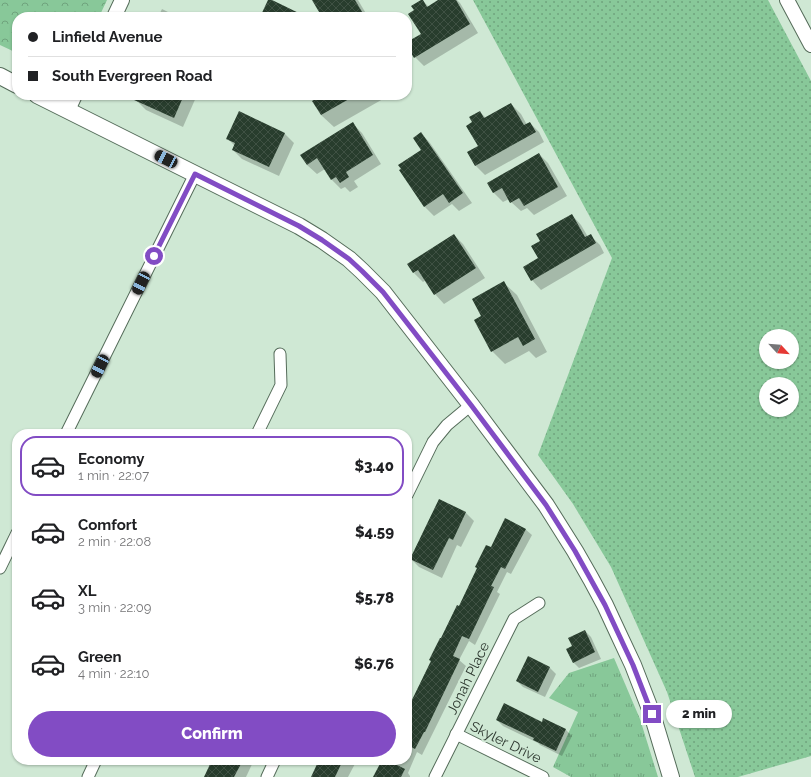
<!DOCTYPE html>
<meta charset="utf-8">
<style>
:root{--surface:#fff;--page:#f6f6f6;--text:#202124;--muted:#757577;--line:#e0e0e0;--accent:#824cc4}
body{margin:0;font-family:Raleway,sans-serif;background:var(--page);color:var(--text);height:100vh;display:flex;flex-direction:column;font-size:15px;white-space:nowrap}
*{box-sizing:border-box;margin:0}
p{font-size:13px;color:var(--muted)}
.icon{flex:none;width:22px;height:22px;fill:none;stroke:currentColor;stroke-width:2;stroke-linecap:round;stroke-linejoin:round}
.map{position:relative;flex:1;overflow:hidden}
.sheet{position:absolute;left:12px;top:429px;width:400px;height:336px;display:flex;flex-direction:column;background:var(--surface);border-radius:16px;box-shadow:0 1px 3px #0004}
.sheet>*{flex:none}
.top-card{position:absolute;left:12px;top:12px;width:400px;height:88px;border-radius:16px;box-shadow:0 1px 3px #0004;display:grid;align-content:center;height:88px;padding:0 16px;background:var(--surface)}
.needle{width:26px;rotate:116deg}
.tools{position:absolute;left:759px;top:329px;display:grid;gap:8px}
.tools a{display:grid;place-items:center;width:40px;height:40px;border-radius:50%;background:var(--surface);box-shadow:0 1px 3px #0004;font-size:20px}
.end{position:absolute;width:18px;height:18px;margin:-9px;border:5px solid #824cc4;background:#fff;box-shadow:0 0 0 2px #fff}
.from{border-radius:50%}
.bubble{position:absolute;height:28px;border-radius:14px;background:var(--surface);box-shadow:0 1px 3px #0004;font-size:13px;font-weight:800;line-height:28px;text-align:center}
.car{position:absolute;width:12px;height:24px;margin:-12px -6px;border-radius:5px;box-shadow:0 0 3px 1px #0007;background:linear-gradient(#222 24%,#8ab4d8 0 40%,#222 0 76%,#8ab4d8 0 86%,#222 0)}
.top-card b{display:flex;align-items:center;gap:14px;height:38px;font-size:15px}
.top-card b+b{border-top:1px solid var(--line)}
.top-card i{width:10px;height:10px;background:var(--text)}
ul{padding:7px 0 0;list-style:none}
li{display:flex;align-items:center;gap:12px;height:60px;margin:0 8px 6px;padding:0 8px;border:2px solid transparent;border-radius:16px}
li div{flex:1}
li b{display:block;font-size:15px}
li em{font-style:normal;font-weight:800}
li.on{border-color:var(--accent)}
li>.icon{width:36px;height:36px;stroke-width:1.5}
.button{display:flex;gap:8px;margin-top:auto;padding:8px 16px}
.button a{flex:1;height:46px;border-radius:24px;background:var(--accent);color:#fff;font-size:16px;font-weight:800;line-height:46px;text-align:center}
.map>svg:first-child{display:block}
</style>
<div class="map">
<svg width="811" height="777" viewBox="0 0 811 777">
<defs>
<pattern id="grass-dots" width="8" height="8" patternUnits="userSpaceOnUse"><rect width="8" height="8" fill="#88c899"/><path d="M2 2h.1M6 6h.1" fill="none" stroke="#6fa37d" stroke-width="1.8" stroke-linecap="round"/></pattern>
<pattern id="forest-crowns" width="20" height="18" patternUnits="userSpaceOnUse"><rect width="20" height="18" fill="#88c899"/><path d="M2 6a3 3 0 1 1 6 0M12 15a3 3 0 1 1 6 0" fill="none" stroke="#6fa37d"/></pattern>
<pattern id="park-tufts" width="24" height="20" patternUnits="userSpaceOnUse"><rect width="24" height="20" fill="#88c899"/><path d="M3 7l-1-3M5 7V3M7 7l1-3M15 17l-1-3M17 17v-4M19 17l1-3" fill="none" stroke="#6fa37d"/></pattern>
<pattern id="building-cross-hatch" width="8" height="8" patternUnits="userSpaceOnUse"><rect width="8" height="8" fill="#283d2d"/><path d="M0 0l8 8M0 8l8-8" fill="none" stroke="#3f5143"/></pattern>
</defs>
<rect width="100%" height="100%" fill="#cfe8d4"/>
<path fill="url(#grass-dots)" fill-rule="evenodd" d="M 473,0 L 768,0 L 811,81 L 811,756 L 738,777 L 695,777 L 667,692 L 611,567 L 573,504 L 538,455 L 612,258 ZM 766,336 L 792,336 L 792,362 L 766,362 ZM 766,384 L 792,384 L 792,410 L 766,410 Z"/>
<polygon fill="url(#forest-crowns)" points="0,0 107,0 99,17 17,17 17,53 0,45"/>
<polygon fill="url(#park-tufts)" points="614,658 640,719 658,777 571,777 553,767 578,712 549,698 569,673"/>
<g fill="#0003">
<polygon points="313,0 358,0 368,17 323,17"/>
<polygon points="422,0 429,7 440,0 457,0 460,3 478,33 424,66 415,57 407,45 407,43 422,34 415,11"/>
<polygon points="162,9 178,17 158,17"/>
<polygon points="139,95 197,95 183,127 146,110 136,100"/>
<polygon points="324,95 390,95 334,127 321,115"/>
<polygon points="511,104 521,114 527,125 530,123 539,132 544,142 485,175 476,166 469,153 479,147 473,123 480,112 486,118"/>
<polygon points="239,113 285,134 294,143 279,176 242,159 233,150 235,146 228,139"/>
<polygon points="352,123 362,133 381,164 354,181 358,187 350,192 345,187 341,189 332,180 325,169 317,174 307,165"/>
<polygon points="421,133 430,143 472,203 459,211 452,204 434,216 425,207 400,170 422,150"/>
<polygon points="539,154 548,163 567,196 534,215 527,208 521,211 511,202 509,199 503,202 494,193 488,183"/>
<polygon points="572,215 581,225 588,237 590,235 600,245 604,253 541,290 532,280 539,259 541,241"/>
<polygon points="454,235 463,244 485,278 444,304 435,294 426,280 423,282 414,273"/>
<polygon points="504,283 517,295 547,352 536,358 529,351 505,364 492,351 476,320 482,316"/>
<polygon points="440,500 466,513 474,521 461,547 457,545 442,578 419,567 411,559"/>
<polygon points="525,529 532,535 511,574 507,572 497,592 500,594 475,645 469,641 459,660 466,666 422,755 417,752 408,773 410,776 410,777 374,777 383,760 407,760 407,712 441,639 491,548"/>
<polygon points="585,631 591,637 601,659 579,668 573,662 574,647"/>
<polygon points="529,657 550,668 556,674 545,697 523,687 517,681"/>
<polygon points="497,720 542,723 544,720 566,730 572,736 562,756 540,745 538,743 503,726"/>
<polygon points="213,760 254,760 246,777 205,777"/>
<polygon points="318,760 357,760 348,777 312,777 319,762"/>
</g>
<g fill="url(#building-cross-hatch)">
<polygon points="268,0 272,0 307,17 260,17"/>
<polygon points="312,0 355,0 365,17 322,17"/>
<polygon points="421,0 423,0 427,7 438,0 456,0 470,24 414,58 407,46 407,42 421,34 408,14 414,10 411,6"/>
<polygon points="123,95 184,95 174,118"/>
<polygon points="323,95 356,95 321,115 312,101"/>
<polygon points="511,103 524,125 530,122 536,132 475,166 467,152 478,146 466,126 472,122 469,117 480,111 484,118"/>
<polygon points="239,111 285,133 269,167 232,150 235,143 226,139"/>
<polygon points="353,122 373,155 346,172 349,177 340,183 336,177 331,180 317,158 307,165 300,155"/>
<polygon points="421,132 463,193 449,203 443,194 424,207 399,170 401,169 398,165 421,150 413,138"/>
<polygon points="539,153 558,187 524,206 519,198 510,203 502,188 493,193 487,183"/>
<polygon points="572,214 585,237 591,234 596,243 531,281 523,267 538,258 531,246 540,241 536,234"/>
<polygon points="454,234 476,268 434,295 418,270 413,273 407,264"/>
<polygon points="504,281 535,339 523,346 518,337 491,352 474,320 481,316 472,299"/>
<polygon points="439,499 466,512 453,540 449,538 433,570 410,559"/>
<polygon points="505,518 526,529 505,569 501,567 491,586 494,587 469,639 462,636 453,656 460,659 425,732 424,732 415,749 407,745 407,710 431,661 429,660 440,638 441,638 457,605 459,606 477,568 475,567 486,545 491,547"/>
<polygon points="585,630 595,652 573,663 566,649 572,646 568,638"/>
<polygon points="528,656 550,667 538,692 516,681"/>
<polygon points="504,703 542,722 543,718 566,729 556,751 533,740 534,738 496,720"/>
<polygon points="212,760 243,760 234,777 204,777"/>
<polygon points="319,760 343,760 335,777 311,777"/>
<polygon points="382,760 387,760 405,769 401,777 373,777"/>
</g>
<g fill="none" stroke-linecap="round" stroke-linejoin="round">
<defs>
<g id="minor">
<polyline points="66,434 195,174"/>
<polyline points="257,434 281,385 280,354"/>
<polyline points="407,495 433,442 447,425 471,405"/>
<polyline points="0,568 17,533"/>
<polyline points="456,734 543,777"/>
<polyline points="88,777 96,760"/>
<polyline points="267,777 275,760"/>
<polyline points="435,777 514,619 539,603"/>
</g>
<g id="tertiary">
<polyline points="787,0 811,45"/>
<polyline points="114,17 122,0"/>
<polyline points="68,110 75,95"/>
</g>
<g id="secondary">
<polyline points="0,76 17,85"/>
<polyline points="37,95 299,226 322,240 349,259 362,271 383,292 471,405 546,505 575,551 591,579 605,605 618,633 633,665 652,714 671,777"/>
</g>
</defs>
<use href="#minor" stroke="#556c5a" stroke-width="13"/>
<use href="#tertiary" stroke="#556c5a" stroke-width="16"/>
<use href="#secondary" stroke="#556c5a" stroke-width="18"/>
<use href="#minor" stroke="#fff" stroke-width="11"/>
<use href="#tertiary" stroke="#fff" stroke-width="14"/>
<use href="#secondary" stroke="#fff" stroke-width="16"/>
</g>
<g fill="none" stroke-linecap="round" stroke-linejoin="round">
<polyline stroke="#824cc4" stroke-width="5" points="154,256 195,174 299,226 322,240 349,259 362,271 383,292 471,405 546,505 575,551 605,605 633,665 652,714"/>
</g>
<g text-anchor="middle" stroke-width="4" stroke-linejoin="round" paint-order="stroke">
<g font-size="14" fill="#2c362e" stroke="#cfe8d4">
<text transform="translate(468 678) rotate(-64)" y="5">Jonah Place</text>
<text transform="translate(506 742) rotate(26)" y="5">Skyler Drive</text>
</g>
</g>
</svg>
<div class="tools">
<a><svg class="needle" viewBox="-14 -14 28 28"><path d="M0-13l5 13h-10z" fill="#e53935"/><path d="M0 13l5-13h-10z" fill="#757577"/></svg></a>
<a><svg class="icon" aria-label="layers" viewBox="0 0 24 24"><path d="M12 4l9 5-9 5-9-5zM3 14l9 5 9-5"/></svg></a>
</div>
<i class="end from" style="left:154px;top:256px"></i>
<i class="end" style="left:652px;top:714px"></i>
<div class="bubble" style="left:666px;top:700px;width:66px">2 min</div>
<i class="car" style="left:166px;top:159px;rotate:297deg"></i>
<i class="car" style="left:141px;top:283px;rotate:206deg"></i>
<i class="car" style="left:100px;top:366px;rotate:206deg"></i>
<div class="top-card">
<b><i class="from"></i>Linfield Avenue</b>
<b><i></i>South Evergreen Road</b>
</div>
<section class="sheet">
<ul>
<li class="on"><svg class="icon" aria-label="car" viewBox="0 0 24 24"><path d="M5 17H2v-5l4-1 3-4h7l3 4 3 1v5h-3M9 17h6M6 11h13"/><circle cx="7" cy="17" r="2"/><circle cx="17" cy="17" r="2"/></svg><div><b>Economy</b><p>1 min · 22:07</p></div><em>$3.40</em></li>
<li><svg class="icon" aria-label="car" viewBox="0 0 24 24"><path d="M5 17H2v-5l4-1 3-4h7l3 4 3 1v5h-3M9 17h6M6 11h13"/><circle cx="7" cy="17" r="2"/><circle cx="17" cy="17" r="2"/></svg><div><b>Comfort</b><p>2 min · 22:08</p></div><em>$4.59</em></li>
<li><svg class="icon" aria-label="car" viewBox="0 0 24 24"><path d="M5 17H2v-5l4-1 3-4h7l3 4 3 1v5h-3M9 17h6M6 11h13"/><circle cx="7" cy="17" r="2"/><circle cx="17" cy="17" r="2"/></svg><div><b>XL</b><p>3 min · 22:09</p></div><em>$5.78</em></li>
<li><svg class="icon" aria-label="car" viewBox="0 0 24 24"><path d="M5 17H2v-5l4-1 3-4h7l3 4 3 1v5h-3M9 17h6M6 11h13"/><circle cx="7" cy="17" r="2"/><circle cx="17" cy="17" r="2"/></svg><div><b>Green</b><p>4 min · 22:10</p></div><em>$6.76</em></li>
</ul>
<div class="button"><a>Confirm</a></div>
</section>
</div>
